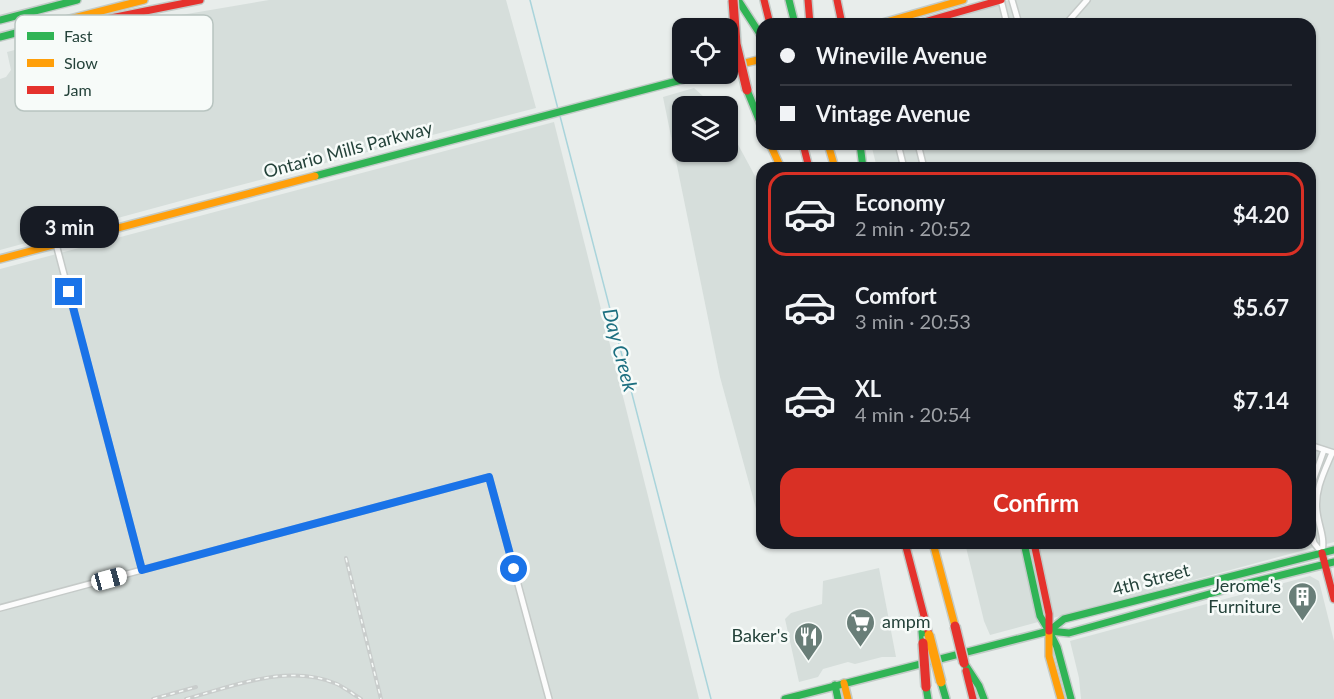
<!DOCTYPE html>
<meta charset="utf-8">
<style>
:root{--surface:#171b24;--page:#242831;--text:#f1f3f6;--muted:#9ea1a6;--line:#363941;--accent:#d93025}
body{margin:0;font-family:Lato,sans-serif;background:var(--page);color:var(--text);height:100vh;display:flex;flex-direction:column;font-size:22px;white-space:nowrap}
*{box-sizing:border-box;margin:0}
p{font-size:20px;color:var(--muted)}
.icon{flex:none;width:33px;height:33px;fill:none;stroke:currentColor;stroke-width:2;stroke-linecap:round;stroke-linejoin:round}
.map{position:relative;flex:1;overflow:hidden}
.panel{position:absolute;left:756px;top:162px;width:560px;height:387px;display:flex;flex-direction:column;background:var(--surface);border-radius:18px;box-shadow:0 2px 4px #0004}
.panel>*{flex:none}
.hud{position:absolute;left:756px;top:18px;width:560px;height:132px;border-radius:18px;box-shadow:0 2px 4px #0004;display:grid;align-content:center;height:132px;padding:0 24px;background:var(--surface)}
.controls{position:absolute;left:672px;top:18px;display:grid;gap:12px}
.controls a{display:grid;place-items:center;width:66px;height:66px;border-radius:12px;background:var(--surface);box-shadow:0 2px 4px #0004;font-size:30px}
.end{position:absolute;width:27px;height:27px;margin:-14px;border:8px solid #1a73e8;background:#fff;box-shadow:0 0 0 3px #fff}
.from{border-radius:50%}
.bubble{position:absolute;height:42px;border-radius:18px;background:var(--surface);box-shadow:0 2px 4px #0004;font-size:20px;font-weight:700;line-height:42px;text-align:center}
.car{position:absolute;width:18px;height:36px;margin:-18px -9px;border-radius:8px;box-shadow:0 0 4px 2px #0007;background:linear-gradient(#fff 24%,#345 0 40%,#fff 0 76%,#345 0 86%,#fff 0)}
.hud b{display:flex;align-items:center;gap:21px;height:57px;font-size:22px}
.hud b+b{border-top:2px solid var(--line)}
.hud i{width:15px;height:15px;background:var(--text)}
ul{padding:10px 0 0;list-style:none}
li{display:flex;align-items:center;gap:18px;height:84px;margin:0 12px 9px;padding:0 12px;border:3px solid transparent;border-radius:18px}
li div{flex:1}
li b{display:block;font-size:22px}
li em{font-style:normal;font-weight:700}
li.selected{border-color:var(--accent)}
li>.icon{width:54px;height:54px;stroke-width:1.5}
.cta{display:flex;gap:12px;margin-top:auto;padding:12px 24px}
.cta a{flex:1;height:69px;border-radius:18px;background:var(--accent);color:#fff;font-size:24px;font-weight:700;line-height:69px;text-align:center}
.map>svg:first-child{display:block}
</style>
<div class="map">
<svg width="1334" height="699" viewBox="0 0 1334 699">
<rect width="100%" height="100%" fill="#e8edeb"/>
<g fill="#d6dedb">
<polygon points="269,0 506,0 536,108 195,197 0,250 0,79 6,77 11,70 7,52 87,31"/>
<polygon points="1009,0 1334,0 1334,542 990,635 984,621 965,543 1310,543 1310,168 877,168 871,144 1310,144 1310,24 920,24"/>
<polygon points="694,88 714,106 682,106 682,152 728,152 728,126 762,189 762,514 758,516 720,377 663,97"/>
<polygon points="554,122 699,699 0,699 0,269"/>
<polygon points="879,568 896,657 882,657 855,664 848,662 823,669 818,677 799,682 785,619 791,613 822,604 823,581"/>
<polygon points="1310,576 1319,581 1334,641 1334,699 1081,699 1079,678 1070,641"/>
</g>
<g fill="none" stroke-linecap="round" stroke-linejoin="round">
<g stroke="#a9d4db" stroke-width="1.5">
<polyline points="530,0 558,109"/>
<polyline points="560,116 711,699"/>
</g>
<defs>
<g id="street">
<polyline points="1001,0 1007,24"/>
<polyline points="1012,0 1019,24"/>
<polyline points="1066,24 1087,0"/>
<polyline points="898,144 904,168"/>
<polyline points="918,144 924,168"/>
<polyline points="56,244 142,570"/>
<polyline points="1310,445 1334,453"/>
<polyline points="1310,489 1324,450"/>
<polyline points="1310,526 1314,543 1322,553"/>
<path d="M 1322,553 C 1325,536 1319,528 1317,512 C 1314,491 1324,472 1332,453"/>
<polyline points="0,608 489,477 549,699"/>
</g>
<g id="fast">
<polyline points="738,0 762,37"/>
<polyline points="789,0 795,24"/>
<polyline points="0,20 77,0"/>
<polyline points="0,37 31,29"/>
<polyline points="747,90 762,127"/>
<polyline points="860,144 863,168"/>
<polyline points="315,176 704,74"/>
<polyline points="1024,543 1040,616 1049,631"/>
<polyline points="921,620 923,643"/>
<polyline points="1049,631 1064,619 1334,550"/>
<polyline points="1049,631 1057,647 1071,699"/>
<polyline points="964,663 979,686 984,699"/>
<polyline points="941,682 946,699"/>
<polyline points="835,685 838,699"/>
<polyline points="926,687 928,699"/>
<polyline points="785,699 1049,631 1069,633 1245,584 1334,562"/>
</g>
<g id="slow">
<polyline points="50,24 144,0"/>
<polyline points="879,24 963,0"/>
<polyline points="728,67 762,59"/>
<polyline points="770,144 781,168"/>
<polyline points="828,144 835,168"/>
<polyline points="0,259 315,176"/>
<polyline points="933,543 955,626"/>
<polyline points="1049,633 1049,656 1061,699"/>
<polyline points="844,683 848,699"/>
</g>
<g id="jam">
<polyline points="764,0 770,24"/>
<polyline points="808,0 810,24"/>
<polyline points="837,0 842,24"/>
<polyline points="917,24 1001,0"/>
<polyline points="25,30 66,27 200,0"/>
<polyline points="803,144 809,168"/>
<polyline points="905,543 929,635"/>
<polyline points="1034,543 1049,614 1049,631"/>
<polyline points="1322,553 1334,599"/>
<polyline points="966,671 973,699"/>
</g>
</defs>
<use href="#street" stroke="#c5cac8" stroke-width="8"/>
<use href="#fast" stroke="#c3cbc8" stroke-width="10"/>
<use href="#slow" stroke="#c3cbc8" stroke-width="10"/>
<use href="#jam" stroke="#c3cbc8" stroke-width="10"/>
<use href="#street" stroke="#fcfcfc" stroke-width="5"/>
<use href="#fast" stroke="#30b455" stroke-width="7"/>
<use href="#slow" stroke="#ff9f0a" stroke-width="7"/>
<use href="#jam" stroke="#e5322d" stroke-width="7"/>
<defs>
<g id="rail">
<polyline points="346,558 381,699"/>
<polyline points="153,699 196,687"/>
<path d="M 186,699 C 234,686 288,663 337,684 C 345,688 353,694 361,699"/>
</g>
</defs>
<use href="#rail" stroke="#c9cdcc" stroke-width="4"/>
<use href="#rail" stroke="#f7fbf9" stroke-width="1.5" stroke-dasharray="4.5" stroke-linecap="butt"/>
<defs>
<polyline id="slow-bridge" points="929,635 941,682"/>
<g id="jam-bridge">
<polyline points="733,0 736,44 747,90"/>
<polyline points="955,626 964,663"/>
<polyline points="923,643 926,687"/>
</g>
</defs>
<use href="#slow-bridge" stroke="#c3ccc9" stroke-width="12" stroke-linecap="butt"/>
<use href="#jam-bridge" stroke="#c3ccc9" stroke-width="12" stroke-linecap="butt"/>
<use href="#slow-bridge" stroke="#ff9f0a" stroke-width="9"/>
<use href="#jam-bridge" stroke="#e5322d" stroke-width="9"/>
</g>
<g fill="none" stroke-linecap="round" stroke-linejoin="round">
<polyline stroke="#1a73e8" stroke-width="8" points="69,292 142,570 489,477 514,569"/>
</g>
<defs>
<symbol id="building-pin" viewBox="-11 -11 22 30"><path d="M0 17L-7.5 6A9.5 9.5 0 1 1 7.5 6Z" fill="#697e78" stroke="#f7fbf9"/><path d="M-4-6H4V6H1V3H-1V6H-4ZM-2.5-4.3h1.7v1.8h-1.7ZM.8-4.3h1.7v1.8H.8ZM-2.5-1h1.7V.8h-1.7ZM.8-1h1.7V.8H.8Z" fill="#fff"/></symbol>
<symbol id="supermarket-pin" viewBox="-11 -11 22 30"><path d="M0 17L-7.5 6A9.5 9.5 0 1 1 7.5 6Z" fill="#697e78" stroke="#f7fbf9"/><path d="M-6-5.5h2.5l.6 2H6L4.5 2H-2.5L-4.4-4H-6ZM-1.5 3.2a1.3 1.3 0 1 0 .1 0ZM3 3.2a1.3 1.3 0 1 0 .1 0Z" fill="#fff"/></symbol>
<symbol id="restaurant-pin" viewBox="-11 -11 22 30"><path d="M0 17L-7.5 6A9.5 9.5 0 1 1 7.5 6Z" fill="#697e78" stroke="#f7fbf9"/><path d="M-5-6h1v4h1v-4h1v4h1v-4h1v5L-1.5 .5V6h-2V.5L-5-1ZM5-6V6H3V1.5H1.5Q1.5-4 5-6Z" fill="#fff"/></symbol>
</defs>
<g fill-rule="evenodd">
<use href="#building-pin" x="1286" y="580" width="33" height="45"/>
<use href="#supermarket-pin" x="844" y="606" width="33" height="45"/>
<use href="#restaurant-pin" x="792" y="620" width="33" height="45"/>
</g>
<g text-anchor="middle" stroke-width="5" stroke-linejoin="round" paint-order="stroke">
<g font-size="18" fill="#24423a" stroke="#f7fbf9">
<text transform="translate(348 150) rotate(-15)" y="6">Ontario Mills Parkway</text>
<text transform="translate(1151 580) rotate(-15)" y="6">4th Street</text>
</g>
<g font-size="18" fill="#24423a" stroke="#f7fbf9" text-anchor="end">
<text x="1281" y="592">Jerome's<tspan x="1281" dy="21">Furniture</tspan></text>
<text x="882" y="628" text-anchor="start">ampm</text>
<text x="788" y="642">Baker's</text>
</g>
<g font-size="20" font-style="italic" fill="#1c6f80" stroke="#f7fbf9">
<text transform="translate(620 350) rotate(75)" y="7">Day Creek</text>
</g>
</g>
<rect x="15" y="15" width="198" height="96" rx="9" fill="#f7fbf9" stroke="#b8c4c0" stroke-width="1.5"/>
<rect x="27" y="32" width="27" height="8" fill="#30b455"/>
<rect x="27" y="59" width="27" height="8" fill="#ff9f0a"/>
<rect x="27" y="86" width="27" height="8" fill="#e5322d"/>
<g font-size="16" fill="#24423a">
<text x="64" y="42">Fast</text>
<text x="64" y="69">Slow</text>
<text x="64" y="96">Jam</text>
</g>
</svg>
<div class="controls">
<a><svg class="icon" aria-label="locate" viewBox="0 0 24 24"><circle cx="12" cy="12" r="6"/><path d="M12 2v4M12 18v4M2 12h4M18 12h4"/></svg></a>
<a><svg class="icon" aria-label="layers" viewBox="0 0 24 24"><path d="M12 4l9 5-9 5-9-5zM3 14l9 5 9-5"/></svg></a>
</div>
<i class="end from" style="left:514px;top:569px"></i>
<i class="end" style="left:69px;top:292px"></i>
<div class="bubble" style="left:20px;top:206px;width:99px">3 min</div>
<i class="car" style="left:109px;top:579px;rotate:75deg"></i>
<div class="hud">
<b><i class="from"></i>Wineville Avenue</b>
<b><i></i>Vintage Avenue</b>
</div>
<section class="panel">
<ul>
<li class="selected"><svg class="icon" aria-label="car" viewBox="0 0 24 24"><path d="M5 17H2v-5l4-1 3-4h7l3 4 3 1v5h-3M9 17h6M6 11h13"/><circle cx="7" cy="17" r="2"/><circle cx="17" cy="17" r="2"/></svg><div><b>Economy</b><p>2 min · 20:52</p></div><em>$4.20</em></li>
<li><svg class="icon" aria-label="car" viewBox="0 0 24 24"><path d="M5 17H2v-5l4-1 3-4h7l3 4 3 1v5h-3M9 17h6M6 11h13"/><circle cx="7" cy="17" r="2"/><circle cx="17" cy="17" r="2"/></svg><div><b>Comfort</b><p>3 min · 20:53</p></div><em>$5.67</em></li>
<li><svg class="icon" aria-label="car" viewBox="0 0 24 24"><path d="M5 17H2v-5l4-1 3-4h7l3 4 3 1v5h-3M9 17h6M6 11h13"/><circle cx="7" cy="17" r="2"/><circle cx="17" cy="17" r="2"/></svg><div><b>XL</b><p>4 min · 20:54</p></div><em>$7.14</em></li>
</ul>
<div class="cta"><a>Confirm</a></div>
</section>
</div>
